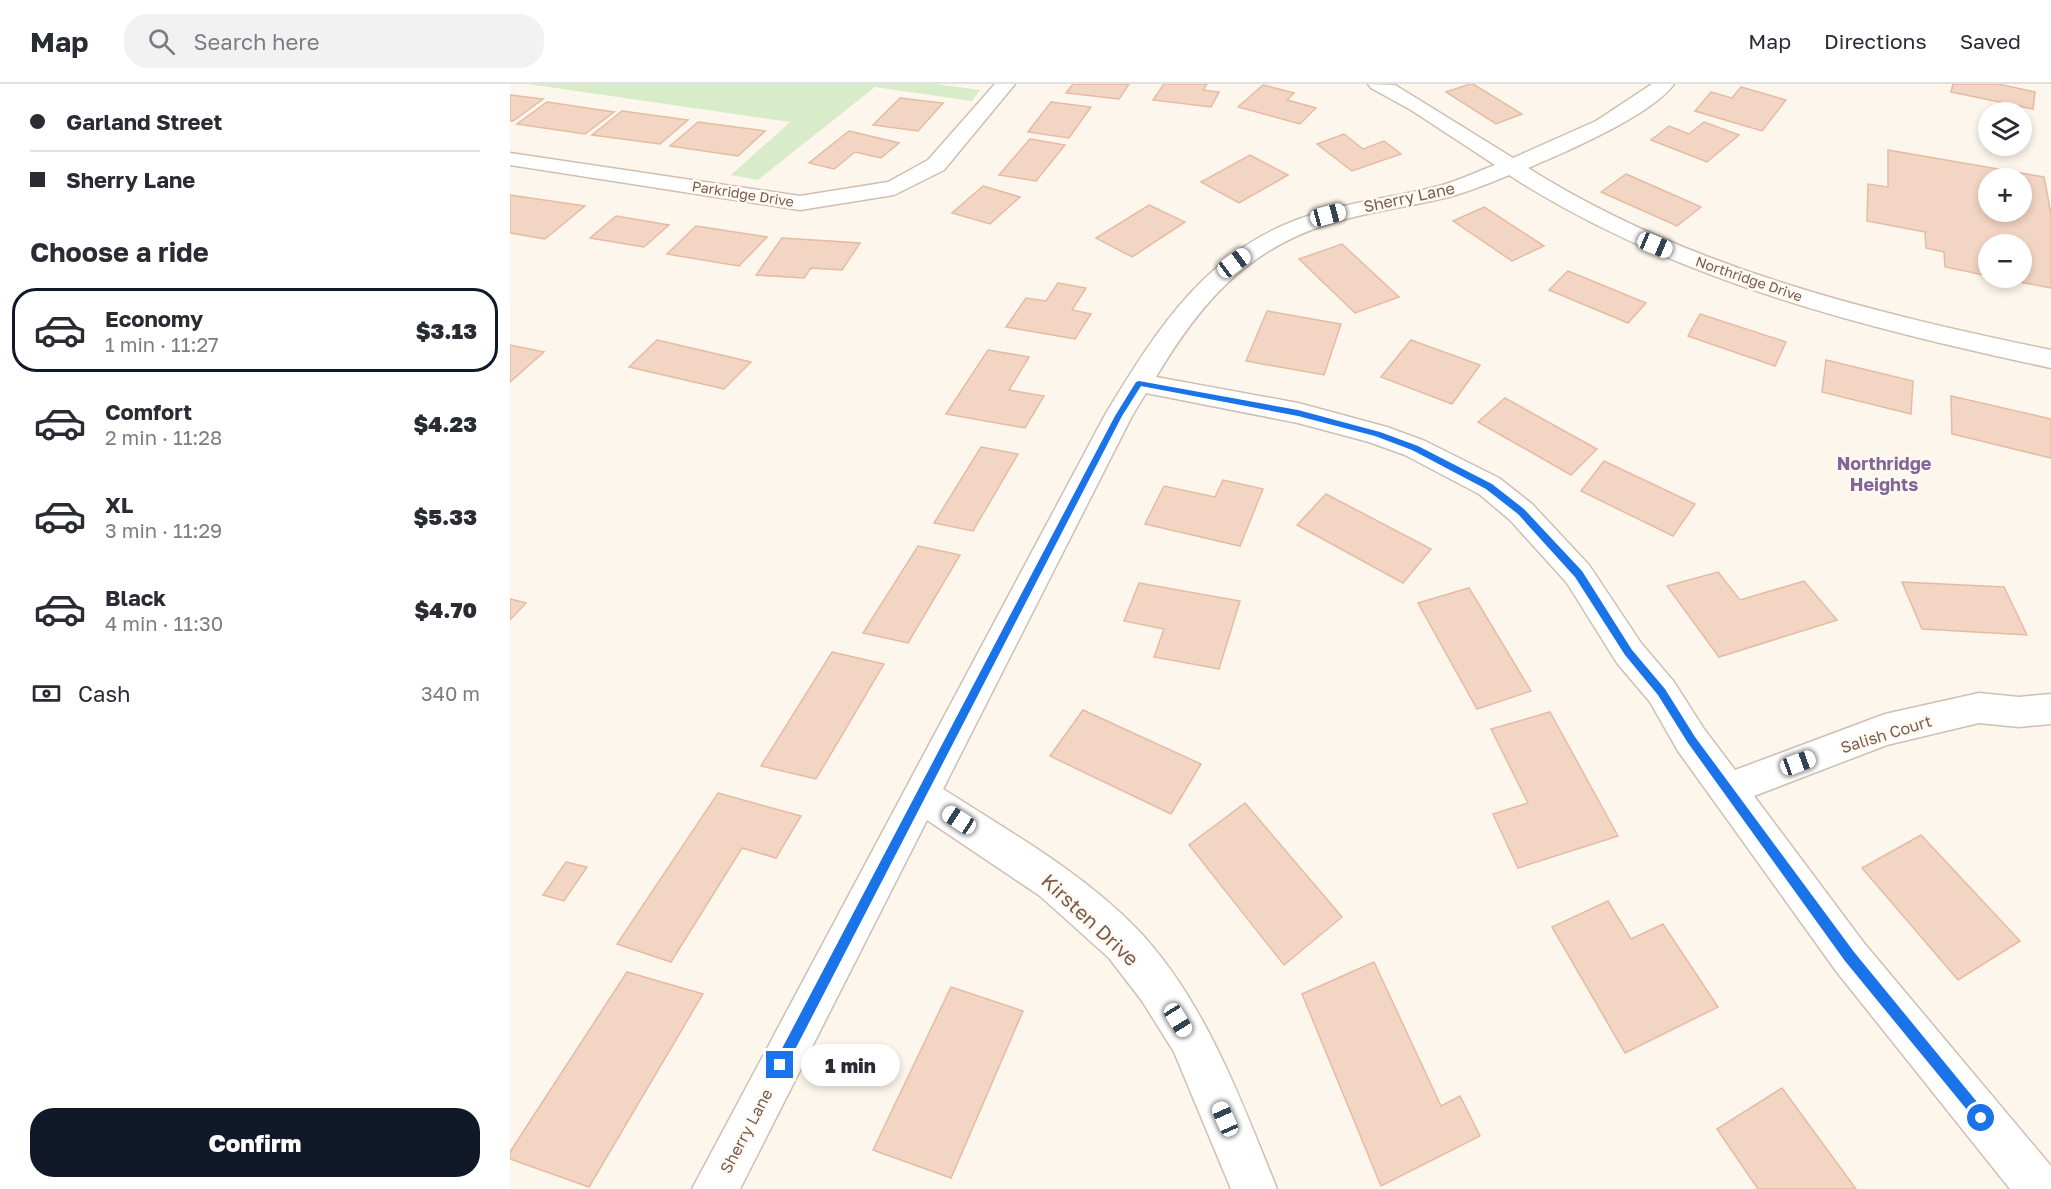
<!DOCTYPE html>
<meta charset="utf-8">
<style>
:root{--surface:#fff;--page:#f2f2f3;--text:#2b2b33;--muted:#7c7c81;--line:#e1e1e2;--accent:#111827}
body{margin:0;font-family:"Golos Text",sans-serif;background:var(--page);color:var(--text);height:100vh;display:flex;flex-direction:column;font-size:22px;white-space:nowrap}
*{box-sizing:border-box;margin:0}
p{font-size:20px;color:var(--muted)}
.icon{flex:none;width:33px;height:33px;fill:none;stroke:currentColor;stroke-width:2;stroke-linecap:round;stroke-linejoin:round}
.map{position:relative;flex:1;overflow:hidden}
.panel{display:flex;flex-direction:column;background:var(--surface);width:510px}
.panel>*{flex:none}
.guide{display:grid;align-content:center;height:132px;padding:0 30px;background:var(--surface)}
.fabs{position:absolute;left:1468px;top:18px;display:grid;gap:12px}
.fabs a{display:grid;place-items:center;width:54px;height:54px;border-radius:50%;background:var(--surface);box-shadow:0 3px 9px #0003;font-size:30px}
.end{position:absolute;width:27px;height:27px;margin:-14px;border:8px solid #1a73e8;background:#fff;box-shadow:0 0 0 3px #fff}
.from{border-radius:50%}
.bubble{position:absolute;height:42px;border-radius:21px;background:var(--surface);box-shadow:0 3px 9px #0003;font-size:20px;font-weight:800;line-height:42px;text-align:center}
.car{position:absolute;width:18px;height:36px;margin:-18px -9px;border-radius:8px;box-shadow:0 0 4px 2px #0007;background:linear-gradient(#fff 24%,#345 0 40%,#fff 0 76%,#345 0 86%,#fff 0)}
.guide b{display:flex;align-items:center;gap:21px;height:57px;font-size:22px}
.guide b+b{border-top:2px solid var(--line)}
.guide i{width:15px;height:15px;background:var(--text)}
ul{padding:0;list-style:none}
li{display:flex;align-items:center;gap:18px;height:84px;margin:0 12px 9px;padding:0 18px;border:3px solid transparent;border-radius:24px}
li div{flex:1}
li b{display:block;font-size:22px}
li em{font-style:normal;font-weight:800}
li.on{border-color:var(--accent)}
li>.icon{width:54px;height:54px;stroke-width:1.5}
h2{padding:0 30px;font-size:27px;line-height:72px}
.pay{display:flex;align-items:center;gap:15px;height:66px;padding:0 30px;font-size:22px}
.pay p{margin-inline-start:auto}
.action{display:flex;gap:12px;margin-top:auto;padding:12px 30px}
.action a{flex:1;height:69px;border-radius:24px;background:var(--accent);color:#fff;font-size:24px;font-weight:800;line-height:69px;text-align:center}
header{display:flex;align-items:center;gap:36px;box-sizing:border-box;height:84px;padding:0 30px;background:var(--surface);border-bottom:2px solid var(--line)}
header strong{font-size:28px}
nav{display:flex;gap:33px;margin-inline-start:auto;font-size:21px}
.search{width:420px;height:54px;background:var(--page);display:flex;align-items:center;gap:15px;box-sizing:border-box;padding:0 21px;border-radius:24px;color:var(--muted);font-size:22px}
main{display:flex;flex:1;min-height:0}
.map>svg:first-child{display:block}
</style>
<header>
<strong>Map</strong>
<div class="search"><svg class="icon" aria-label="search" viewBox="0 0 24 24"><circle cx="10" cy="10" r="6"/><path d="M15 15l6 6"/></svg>Search here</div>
<nav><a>Map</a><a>Directions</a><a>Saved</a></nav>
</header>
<main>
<section class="panel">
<div class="guide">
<b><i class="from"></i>Garland Street</b>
<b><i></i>Sherry Lane</b>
</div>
<h2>Choose a ride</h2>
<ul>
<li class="on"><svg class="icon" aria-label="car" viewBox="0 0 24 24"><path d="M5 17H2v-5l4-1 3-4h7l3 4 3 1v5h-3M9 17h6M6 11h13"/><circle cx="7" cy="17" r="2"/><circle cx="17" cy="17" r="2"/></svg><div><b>Economy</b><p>1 min · 11:27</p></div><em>$3.13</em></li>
<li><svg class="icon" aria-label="car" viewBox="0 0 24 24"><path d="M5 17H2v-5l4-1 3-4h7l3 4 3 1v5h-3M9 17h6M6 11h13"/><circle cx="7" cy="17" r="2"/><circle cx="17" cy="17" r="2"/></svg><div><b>Comfort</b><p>2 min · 11:28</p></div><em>$4.23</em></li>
<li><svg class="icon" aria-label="car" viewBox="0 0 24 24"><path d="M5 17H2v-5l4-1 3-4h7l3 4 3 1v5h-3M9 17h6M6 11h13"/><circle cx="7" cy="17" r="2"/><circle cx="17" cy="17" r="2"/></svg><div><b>XL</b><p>3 min · 11:29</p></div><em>$5.33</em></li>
<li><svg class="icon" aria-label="car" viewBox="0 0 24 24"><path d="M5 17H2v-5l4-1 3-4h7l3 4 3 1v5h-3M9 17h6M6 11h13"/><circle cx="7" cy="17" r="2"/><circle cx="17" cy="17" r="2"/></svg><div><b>Black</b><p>4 min · 11:30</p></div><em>$4.70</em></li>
</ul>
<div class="pay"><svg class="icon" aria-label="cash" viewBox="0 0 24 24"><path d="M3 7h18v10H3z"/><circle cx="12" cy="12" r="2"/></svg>Cash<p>340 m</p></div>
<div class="action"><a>Confirm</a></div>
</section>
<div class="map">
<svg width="1541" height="1105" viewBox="0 0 1541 1105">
<rect width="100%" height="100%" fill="#fdf6ec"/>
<polygon fill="#d8ecc9" points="18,0 426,0 470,6 462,17 365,3 248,96 221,91 280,38"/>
<g fill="#f3d5c3" stroke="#e6bba3" stroke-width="1.5" fill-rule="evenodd">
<polygon points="563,0 619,0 609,15 556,9"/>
<polygon points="654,0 697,0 693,6 709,8 701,23 643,16"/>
<polygon points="960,0 963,0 1012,30 986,40 936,8"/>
<polygon points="1443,0 1488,0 1525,8 1523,25 1441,8"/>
<polygon points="753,1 784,9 777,16 806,24 790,40 728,23"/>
<polygon points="1231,3 1276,16 1252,47 1185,27 1201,8 1222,14"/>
<polygon points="0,11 33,15 3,37 0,37"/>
<polygon points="390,14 433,19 408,47 363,41"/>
<polygon points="37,18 104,28 75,50 7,40"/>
<polygon points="541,18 581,23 559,54 518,48"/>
<polygon points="112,27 178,36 150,60 82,51"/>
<polygon points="188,38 255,47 228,72 160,62"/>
<polygon points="1194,38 1229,51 1197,78 1141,56 1159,42 1179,50"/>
<polygon points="339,47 389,59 371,74 345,68 324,85 299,79"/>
<polygon points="834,50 853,65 874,57 891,70 842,87 807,60"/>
<polygon points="520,55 555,61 526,97 489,91"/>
<path d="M 1378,66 L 1534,93 L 1541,130 L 1541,204 L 1489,194 L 1512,194 L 1512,160 L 1479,160 L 1479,192 L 1435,183 L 1434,168 L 1416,164 L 1415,148 L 1357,137 L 1358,100 L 1378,103 ZM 1479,94 L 1512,94 L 1512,128 L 1479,128 Z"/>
<polygon points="740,71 778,91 729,119 691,98"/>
<polygon points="1116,90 1191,123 1167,142 1091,108"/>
<polygon points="473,102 510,113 480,140 442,129"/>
<polygon points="0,111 75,122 35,155 0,149"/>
<polygon points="639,121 675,138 622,173 586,154"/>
<polygon points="974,123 1034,162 1002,177 943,137"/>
<polygon points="106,132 159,141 134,163 80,154"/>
<polygon points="186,142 257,153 229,182 157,170"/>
<polygon points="272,154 350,159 332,186 301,184 294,194 246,191"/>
<polygon points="832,160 889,213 845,229 789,175"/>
<polygon points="1058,187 1136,219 1118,239 1039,206"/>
<polygon points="548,199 576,204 562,226 581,230 565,255 496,243 516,214 536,217"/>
<polygon points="757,227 831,240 814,291 736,277"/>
<polygon points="1190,230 1276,258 1265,282 1178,252"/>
<polygon points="147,256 241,278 214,305 119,283"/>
<polygon points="901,256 970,281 942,320 871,293"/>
<polygon points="0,261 34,268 0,298"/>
<polygon points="478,266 519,273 499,306 534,312 515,344 436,330"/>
<polygon points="1316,276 1403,297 1401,330 1312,308"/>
<polygon points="1441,312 1541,335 1541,374 1442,350"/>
<polygon points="995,314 1087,365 1061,391 968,338"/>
<polygon points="471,363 508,370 463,447 424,439"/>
<polygon points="1094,377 1185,420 1163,452 1071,407"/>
<polygon points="713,396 753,405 730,462 635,440 654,402 705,413"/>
<polygon points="816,410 921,465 893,499 787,441"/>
<polygon points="408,462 450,471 398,559 353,549"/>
<polygon points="1208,488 1230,516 1294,497 1327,536 1209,573 1157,502"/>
<polygon points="1392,498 1494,503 1517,551 1412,545"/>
<polygon points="629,499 730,517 709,585 644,573 654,545 614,537"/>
<polygon points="959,504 1021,607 967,625 908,519"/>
<polygon points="0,515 16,519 0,536"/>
<polygon points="322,568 374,580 306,695 251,682"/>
<polygon points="573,626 691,680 661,730 540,672"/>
<polygon points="1040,628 1108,752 1008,784 983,730 1018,719 981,645"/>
<polygon points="208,709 291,732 266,774 232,764 161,878 107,860"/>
<polygon points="735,719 832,833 774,881 679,761"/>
<polygon points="1411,751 1510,857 1448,896 1352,784"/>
<polygon points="56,778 77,783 54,817 33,811"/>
<polygon points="1098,817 1121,855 1153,840 1208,923 1115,969 1042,843"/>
<polygon points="864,878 931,1022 950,1012 970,1052 871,1102 792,910"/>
<polygon points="117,888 193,910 79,1103 0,1075 0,1068"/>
<polygon points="441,903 513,927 441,1094 363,1066"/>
<polygon points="1272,1004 1346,1105 1248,1105 1207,1045"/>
</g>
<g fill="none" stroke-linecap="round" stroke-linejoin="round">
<defs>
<g id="minor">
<polygon points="485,0 505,0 434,86 384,111 290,126 0,81 0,69 290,112 378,98 418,76"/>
<path d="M 858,0 L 885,1 L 1003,74 L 1086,37 L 1142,0 L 1164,0 C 1142,31 1054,69 1018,84 C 1177,184 1358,228 1541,266 L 1541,284 C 1352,243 1164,197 999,91 C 980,99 960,107 939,113 C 899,123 858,127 819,140 C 736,165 689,221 646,293 L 788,319 L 877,343 L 915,357 L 989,394 L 1022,420 L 1079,481 L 1131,559 L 1164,598 L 1194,645 L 1225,686 L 1375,630 L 1469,609 L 1509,613 L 1541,610 L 1541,640 L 1509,643 L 1469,639 L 1377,661 L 1244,712 L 1354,859 L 1541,1082 L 1541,1105 L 1500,1105 L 1326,887 L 1168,667 L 1140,618 L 1107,579 L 1057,499 L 1000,436 L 969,410 L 895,371 L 859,358 L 788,339 L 636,309 L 622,332 L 433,705 C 500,748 572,788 628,846 C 695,917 731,1016 767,1105 L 721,1105 L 664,968 L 632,917 L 599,874 L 530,812 L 417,736 L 230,1105 L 182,1105 L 595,331 C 648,243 700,161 804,130 C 845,117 888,113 929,102 C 948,97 966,88 985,81 L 901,26 L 861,4 Z"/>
</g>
</defs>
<use href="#minor" stroke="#d1beb0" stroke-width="3"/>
<use href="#minor" fill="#fff" fill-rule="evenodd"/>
</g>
<polygon fill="#1a73e8" points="629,297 788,326 870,348 908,362 982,400 1014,425 1072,487 1122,566 1155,605 1185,653 1344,868 1476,1029 1478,1034 1476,1038 1471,1040 1467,1038 1335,877 1178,659 1148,611 1115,571 1065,493 1008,430 976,405 902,366 865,352 788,332 631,302 612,332 275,985 270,987 266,985 264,981 266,976 605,332 626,298"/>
<g text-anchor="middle" stroke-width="5" stroke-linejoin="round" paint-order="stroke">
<g font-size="14" fill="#7a5c4d" stroke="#fffaf3">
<text transform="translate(233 110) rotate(9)" y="5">Parkridge Drive</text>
<text transform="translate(1239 195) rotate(19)" y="5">Northridge Drive</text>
</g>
<g font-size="16" fill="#7a5c4d" stroke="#fffaf3">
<text transform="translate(899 113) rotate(-12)" y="6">Sherry Lane</text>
<text transform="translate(1376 650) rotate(-17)" y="6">Salish Court</text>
<text transform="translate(236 1047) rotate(-62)" y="6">Sherry Lane</text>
</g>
<g font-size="18" font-weight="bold" fill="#846695" stroke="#fffaf3">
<text x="1374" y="386">Northridge<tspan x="1374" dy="21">Heights</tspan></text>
</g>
<g font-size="20" fill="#7a5c4d" stroke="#fffaf3">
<text transform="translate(580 836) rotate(43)" y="7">Kirsten Drive</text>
</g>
</g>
</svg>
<div class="fabs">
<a><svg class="icon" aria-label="layers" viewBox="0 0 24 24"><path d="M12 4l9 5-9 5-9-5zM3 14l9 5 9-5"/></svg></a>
<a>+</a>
<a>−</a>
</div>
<i class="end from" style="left:1471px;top:1034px"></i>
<i class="end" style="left:270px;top:981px"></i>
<div class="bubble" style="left:291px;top:960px;width:99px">1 min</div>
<i class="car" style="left:818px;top:131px;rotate:75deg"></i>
<i class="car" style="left:1145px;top:161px;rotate:113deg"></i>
<i class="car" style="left:724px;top:179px;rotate:53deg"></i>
<i class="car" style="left:1288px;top:679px;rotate:70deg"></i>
<i class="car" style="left:449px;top:736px;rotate:303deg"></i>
<i class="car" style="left:668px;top:936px;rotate:148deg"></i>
<i class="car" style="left:715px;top:1035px;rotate:336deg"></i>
</div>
</main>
